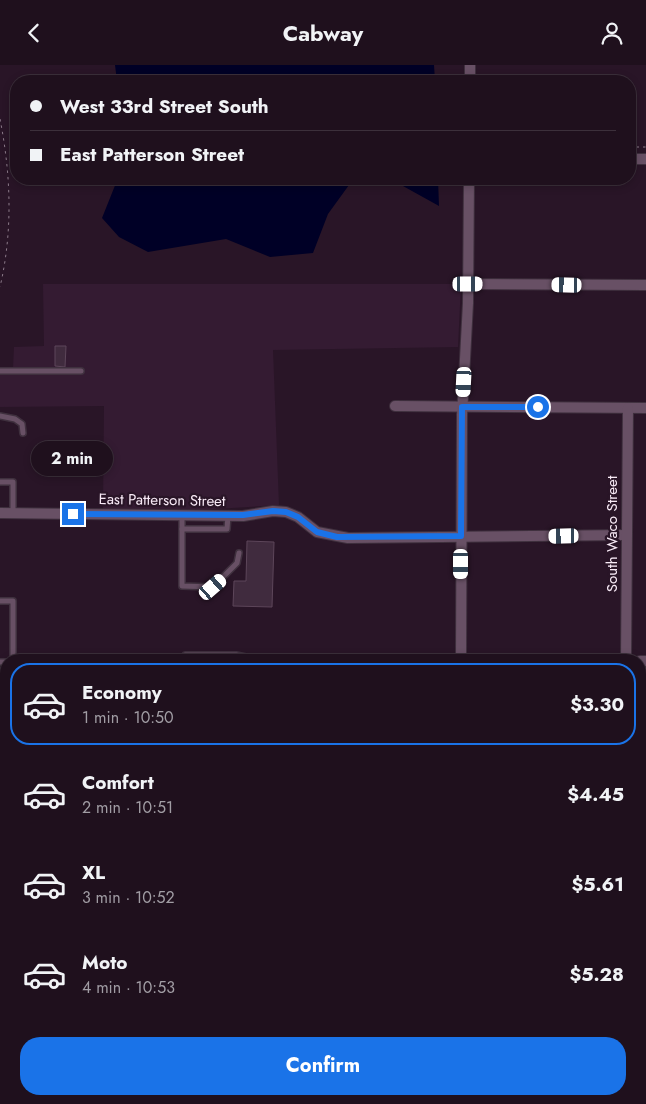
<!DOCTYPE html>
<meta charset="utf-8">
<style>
:root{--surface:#1f101d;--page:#2c1e2a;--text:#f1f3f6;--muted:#a19da4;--line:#3c303b;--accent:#1a73e8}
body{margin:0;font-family:Jost,sans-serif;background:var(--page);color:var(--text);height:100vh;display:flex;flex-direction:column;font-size:19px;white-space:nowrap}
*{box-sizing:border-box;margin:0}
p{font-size:16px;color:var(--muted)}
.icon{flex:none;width:28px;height:28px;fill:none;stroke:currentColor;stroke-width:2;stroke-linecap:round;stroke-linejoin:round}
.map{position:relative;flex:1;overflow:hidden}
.side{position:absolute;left:0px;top:589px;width:646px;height:451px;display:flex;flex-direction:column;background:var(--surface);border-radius:20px 20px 0 0;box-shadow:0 2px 8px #0003,0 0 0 1px var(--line)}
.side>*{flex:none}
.guide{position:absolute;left:10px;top:10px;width:626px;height:110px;border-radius:20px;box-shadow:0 2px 8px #0003,0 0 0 1px var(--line);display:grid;align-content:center;height:110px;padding:0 20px;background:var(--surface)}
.end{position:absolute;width:22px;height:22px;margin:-11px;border:6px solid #1a73e8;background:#fff;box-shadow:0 0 0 2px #fff}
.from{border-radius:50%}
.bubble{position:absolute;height:35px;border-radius:18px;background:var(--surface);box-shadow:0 2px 8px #0003,0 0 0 1px var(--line);font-size:16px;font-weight:700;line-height:35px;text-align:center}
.car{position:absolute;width:15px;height:30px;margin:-15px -8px;border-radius:6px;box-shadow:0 0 4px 1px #0007;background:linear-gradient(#fff 24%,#345 0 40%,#fff 0 76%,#345 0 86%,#fff 0)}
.guide b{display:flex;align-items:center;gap:18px;height:48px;font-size:19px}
.guide b+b{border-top:1px solid var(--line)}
.guide i{width:12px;height:12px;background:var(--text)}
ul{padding:9px 0 0;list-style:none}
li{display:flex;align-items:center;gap:15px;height:82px;margin:0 10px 8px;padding:0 10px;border:2px solid transparent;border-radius:20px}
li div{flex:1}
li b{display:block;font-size:19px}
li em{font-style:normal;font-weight:700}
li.active{border-color:var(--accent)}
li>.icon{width:45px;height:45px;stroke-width:1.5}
.primary-button{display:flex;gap:10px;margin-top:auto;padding:10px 20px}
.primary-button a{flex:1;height:58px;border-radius:20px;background:var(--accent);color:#fff;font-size:20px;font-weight:700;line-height:58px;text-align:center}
header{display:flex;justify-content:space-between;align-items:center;height:65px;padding:0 20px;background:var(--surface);font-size:22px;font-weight:700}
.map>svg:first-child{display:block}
</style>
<header><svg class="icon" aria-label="back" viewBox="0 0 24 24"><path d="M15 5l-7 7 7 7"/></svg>Cabway<svg class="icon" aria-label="person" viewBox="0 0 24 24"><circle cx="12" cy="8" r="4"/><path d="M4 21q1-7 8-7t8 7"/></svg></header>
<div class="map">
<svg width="646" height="1039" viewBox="0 0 646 1039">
<rect width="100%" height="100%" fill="#291527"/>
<polygon fill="#341b32" points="43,219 461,219 458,282 273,285 279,440 200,445 103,444 104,341 0,342 0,302 13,303 14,282 44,281"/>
<g fill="#000026">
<polygon points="115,0 434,0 435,16 117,16"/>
<polygon points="113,114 365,114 349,120 328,149 313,188 270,192 226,174 148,187 119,172 102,153 116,118"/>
<polygon points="385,114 438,114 439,141 394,116"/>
</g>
<g fill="#402b3e" stroke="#5d465a">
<polygon points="55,281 66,281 65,302 55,301"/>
<polygon points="247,476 274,477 272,542 233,541 234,516 246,516"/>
</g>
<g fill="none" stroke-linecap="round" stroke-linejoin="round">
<defs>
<g id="lane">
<polyline points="0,306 81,306"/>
<polyline points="0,351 15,354 22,359 23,368"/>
<polyline points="0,417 13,417 13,448"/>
<polyline points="182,450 182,521 213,522 237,498 239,488"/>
<polyline points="182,464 227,464 228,451"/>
<polyline points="0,536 13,536 13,595"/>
<polyline points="183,595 185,590 236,590 261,595"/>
<polyline points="367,595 384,592 403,595"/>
<polyline points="0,597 6,597"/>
<polyline points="0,611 6,611"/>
<polyline points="0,706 6,706"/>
<polyline points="0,806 6,814"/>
<polyline points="0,925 6,925"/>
</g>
<g id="street">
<polyline points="470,16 470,0"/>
<polyline points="630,94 646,94"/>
<polyline points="468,219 646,220"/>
<polyline points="395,341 646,343"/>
<polyline points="0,448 243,451 273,446 286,447 298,452 317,467 348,473 627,470"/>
<polyline points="461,595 462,350 468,238 469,114"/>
<polyline points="626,595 628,343"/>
<polyline points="640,596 646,596"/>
<polyline points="311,1034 311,1039"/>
<polyline points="556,1039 556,1034"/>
</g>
<g id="secondary">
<polyline points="0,846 6,846"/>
<polyline points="640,848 646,848"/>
</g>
</defs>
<use href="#lane" stroke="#3f303e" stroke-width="8"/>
<use href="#street" stroke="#3f303e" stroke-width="12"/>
<use href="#secondary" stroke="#3f303e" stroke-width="16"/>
<g stroke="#8d7c8b" stroke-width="1" stroke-dasharray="2.5 4" stroke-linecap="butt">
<path d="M 0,54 C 11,110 13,166 0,222"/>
<polyline points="630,82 646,82"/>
<polyline points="0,828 6,828"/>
<polyline points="640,831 646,831"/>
<polyline points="0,864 6,864"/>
<polyline points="640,868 646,868"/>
<polyline points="486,1036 548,1036"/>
<polyline points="567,1036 646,1037"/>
<polyline points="567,1039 567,1034"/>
</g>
<use href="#lane" stroke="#685065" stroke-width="5"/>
<use href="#street" stroke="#685065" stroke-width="10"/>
<use href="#secondary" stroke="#825b6e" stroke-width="14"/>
</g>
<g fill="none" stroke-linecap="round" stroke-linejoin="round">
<polyline stroke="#1a73e8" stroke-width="6" points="73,449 243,450 273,446 286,447 298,452 317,467 337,472 461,471 462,342 538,342"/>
</g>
<g text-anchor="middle" stroke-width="4.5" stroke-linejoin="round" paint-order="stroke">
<g font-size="15" fill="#f8eaf6" stroke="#291527">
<text transform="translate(162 435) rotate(1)" y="5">East Patterson Street</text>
<text transform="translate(612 469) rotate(-90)" y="5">South Waco Street</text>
</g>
</g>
</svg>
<i class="end from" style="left:538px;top:342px"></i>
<i class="end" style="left:73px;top:449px"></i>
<div class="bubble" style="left:31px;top:376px;width:82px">2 min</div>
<i class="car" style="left:468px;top:219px;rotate:90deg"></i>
<i class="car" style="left:567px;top:220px;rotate:271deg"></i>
<i class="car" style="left:464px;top:317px;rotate:183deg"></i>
<i class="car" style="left:564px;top:471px;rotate:269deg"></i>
<i class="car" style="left:461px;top:499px;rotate:180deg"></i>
<i class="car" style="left:213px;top:522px;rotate:49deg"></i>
<div class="guide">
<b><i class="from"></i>West 33rd Street South</b>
<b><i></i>East Patterson Street</b>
</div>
<section class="side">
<ul>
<li class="active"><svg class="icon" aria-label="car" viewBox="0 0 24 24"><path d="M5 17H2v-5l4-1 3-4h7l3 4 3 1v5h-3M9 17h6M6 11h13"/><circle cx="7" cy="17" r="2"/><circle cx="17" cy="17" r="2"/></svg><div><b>Economy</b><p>1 min · 10:50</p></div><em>$3.30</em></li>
<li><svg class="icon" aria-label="car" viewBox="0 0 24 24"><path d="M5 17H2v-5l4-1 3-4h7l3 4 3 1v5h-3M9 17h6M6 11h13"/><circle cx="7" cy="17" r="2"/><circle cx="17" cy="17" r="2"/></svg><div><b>Comfort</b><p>2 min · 10:51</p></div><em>$4.45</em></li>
<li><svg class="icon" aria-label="car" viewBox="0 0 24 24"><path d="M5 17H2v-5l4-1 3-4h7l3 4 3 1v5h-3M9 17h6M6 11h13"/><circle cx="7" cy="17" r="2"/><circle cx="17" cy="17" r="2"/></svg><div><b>XL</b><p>3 min · 10:52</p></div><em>$5.61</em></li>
<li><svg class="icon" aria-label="car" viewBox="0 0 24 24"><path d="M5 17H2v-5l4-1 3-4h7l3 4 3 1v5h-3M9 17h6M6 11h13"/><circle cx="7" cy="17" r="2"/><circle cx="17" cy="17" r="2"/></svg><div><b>Moto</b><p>4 min · 10:53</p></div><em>$5.28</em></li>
</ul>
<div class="primary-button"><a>Confirm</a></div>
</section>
</div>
